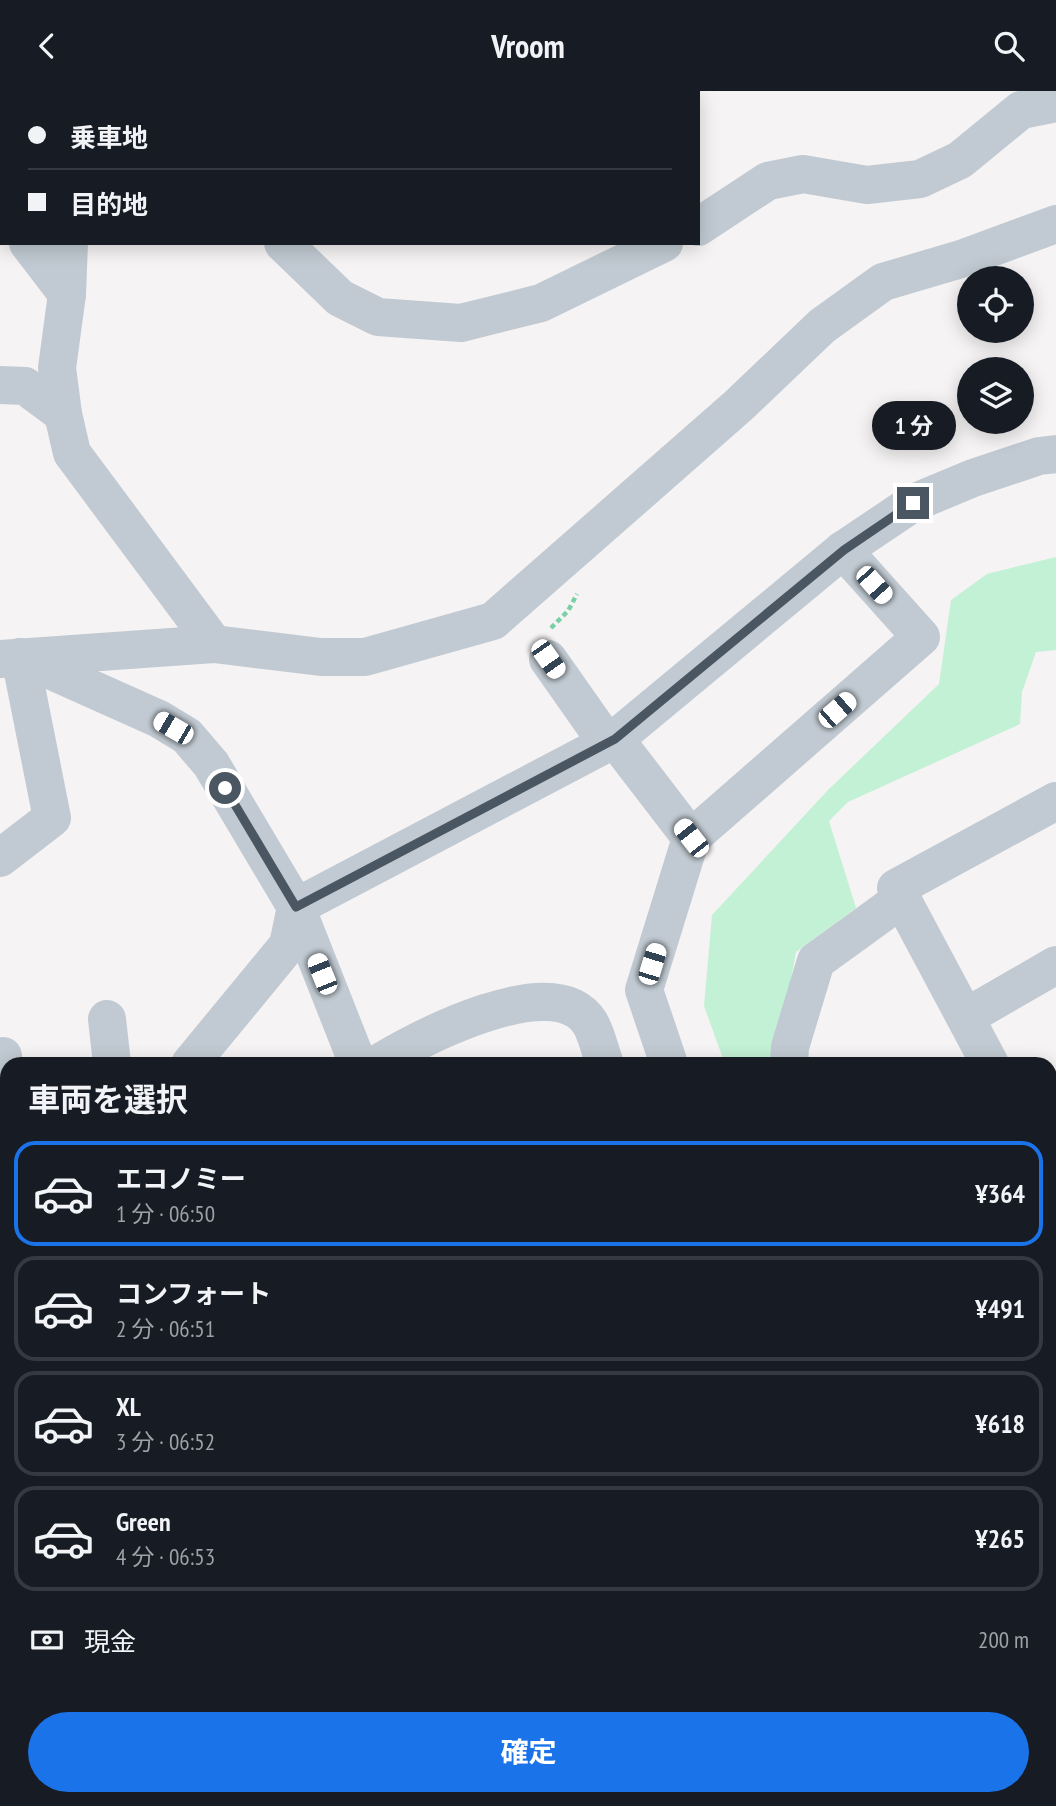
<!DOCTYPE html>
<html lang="ja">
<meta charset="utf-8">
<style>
:root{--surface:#171b24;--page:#242831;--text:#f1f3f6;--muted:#9ea1a6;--line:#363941;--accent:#1a73e8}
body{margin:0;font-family:"PT Sans Narrow","Noto Sans JP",sans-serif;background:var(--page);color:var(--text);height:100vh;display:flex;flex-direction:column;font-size:26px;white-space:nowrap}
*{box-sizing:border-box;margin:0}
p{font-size:23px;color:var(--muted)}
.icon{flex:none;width:38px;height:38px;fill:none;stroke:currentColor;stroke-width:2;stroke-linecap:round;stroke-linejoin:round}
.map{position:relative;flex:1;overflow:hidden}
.sheet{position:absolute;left:0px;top:966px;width:1057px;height:749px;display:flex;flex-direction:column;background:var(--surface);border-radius:21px 21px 0 0;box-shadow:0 4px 18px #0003}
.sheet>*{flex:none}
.hud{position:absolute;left:0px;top:0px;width:700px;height:154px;box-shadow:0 4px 18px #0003;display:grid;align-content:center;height:154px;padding:0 28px;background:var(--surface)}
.controls{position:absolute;left:957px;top:175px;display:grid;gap:14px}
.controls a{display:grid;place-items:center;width:77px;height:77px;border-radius:50%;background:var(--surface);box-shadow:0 4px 18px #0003;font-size:35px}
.end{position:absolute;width:32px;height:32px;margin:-16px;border:9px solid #4a5661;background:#fff;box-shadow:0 0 0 4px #fff}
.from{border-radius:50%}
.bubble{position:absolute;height:49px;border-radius:24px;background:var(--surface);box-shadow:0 4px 18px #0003;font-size:23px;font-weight:700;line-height:49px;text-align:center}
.car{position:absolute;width:21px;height:42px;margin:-21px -10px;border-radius:9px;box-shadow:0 0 5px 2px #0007;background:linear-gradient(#fff 24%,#345 0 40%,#fff 0 76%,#345 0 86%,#fff 0)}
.hud b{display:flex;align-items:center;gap:24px;height:66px;font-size:26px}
.hud b+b{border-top:2px solid var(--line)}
.hud i{width:18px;height:18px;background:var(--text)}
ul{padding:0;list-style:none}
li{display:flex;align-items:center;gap:21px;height:105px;margin:0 14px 10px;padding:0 14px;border:4px solid var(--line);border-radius:21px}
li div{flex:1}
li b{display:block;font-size:26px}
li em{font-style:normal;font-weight:700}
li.active{border-color:var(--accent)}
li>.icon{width:63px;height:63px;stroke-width:1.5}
h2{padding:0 28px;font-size:32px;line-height:84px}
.pay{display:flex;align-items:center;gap:18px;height:77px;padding:0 28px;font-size:26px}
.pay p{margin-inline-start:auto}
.cta{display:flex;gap:14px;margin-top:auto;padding:14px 28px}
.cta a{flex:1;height:80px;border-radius:42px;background:var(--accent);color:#fff;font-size:28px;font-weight:700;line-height:80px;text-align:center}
header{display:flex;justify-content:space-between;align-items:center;height:91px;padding:0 28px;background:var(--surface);font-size:32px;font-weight:700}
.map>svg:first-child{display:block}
</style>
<header><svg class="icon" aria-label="back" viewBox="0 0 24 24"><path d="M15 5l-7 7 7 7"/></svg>Vroom<svg class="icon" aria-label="search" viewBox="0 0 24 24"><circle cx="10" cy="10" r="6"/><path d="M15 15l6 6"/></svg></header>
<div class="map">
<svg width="1056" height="1715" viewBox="0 0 1056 1715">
<rect width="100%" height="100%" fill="#f5f3f3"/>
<polygon fill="#c3f1d5" points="1056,466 1056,559 1036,561 1022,601 1020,633 848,711 829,730 856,817 796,861 776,973 725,973 704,915 712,824 828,699 939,593 951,509 987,483"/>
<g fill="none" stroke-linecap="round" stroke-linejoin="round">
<polyline stroke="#7ad0a6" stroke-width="4.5" stroke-dasharray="5 3.5" stroke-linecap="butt" points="551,537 568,520 577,503"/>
<g stroke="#c1cad2" stroke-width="38">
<polyline points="32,0 33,2"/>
<polyline points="120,0 122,2"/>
<polyline points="655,0 656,2"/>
<polyline points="384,2 387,0"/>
<polyline points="698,136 768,90 803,83 867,94 920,88 960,69 1021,19 1056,12"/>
<polyline points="28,152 67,203"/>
<polyline points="69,152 67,203 57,277 63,323 72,362 214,553"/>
<polyline points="283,152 340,207 378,226 461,232 541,212 664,152"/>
<polyline points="0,294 25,295 63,323"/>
<polyline points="0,568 214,553 321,566 365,566 493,530 738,315 822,235 883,191 961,168 1056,133"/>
<polyline points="25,568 159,628 187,645 211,673 296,816 358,973"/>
<polyline points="548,568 607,652"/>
<polyline points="615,648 691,747 644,899 669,973"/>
<polyline points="691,747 921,546 843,459"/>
<polyline points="0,767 52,727 20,566"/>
<polyline points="966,926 1056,874"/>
<polyline points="107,928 112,973"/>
<polyline points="3,965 7,999"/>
<polyline points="190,973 288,854 296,816 615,648 843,459 913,412 973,387 1039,365 1056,363"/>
<path d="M 377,973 C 417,949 554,875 590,932 C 597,944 600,960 605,973"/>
<polyline points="789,973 790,956 816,870 903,807"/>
<polyline points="990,973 896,797 1056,710"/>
<polyline points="1050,1032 1056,1029"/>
<polyline points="0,1045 7,1027"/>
<polyline points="1050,1085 1056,1096"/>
<polyline points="0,1338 7,1331"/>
<polyline points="1050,1397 1056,1408"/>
<polyline points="0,1457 7,1462"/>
<polyline points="1050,1507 1056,1506"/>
<polyline points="0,1603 7,1609"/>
<polyline points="1050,1634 1056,1633"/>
<polyline points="110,1708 118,1715"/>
<polyline points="308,1708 318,1715"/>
<polyline points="595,1715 597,1708"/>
<polyline points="738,1715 739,1708"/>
</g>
</g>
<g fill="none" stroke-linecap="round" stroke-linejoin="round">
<polyline stroke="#4a5661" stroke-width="9" points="225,697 296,816 615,648 844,459 913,412"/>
</g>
</svg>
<div class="controls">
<a><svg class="icon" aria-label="locate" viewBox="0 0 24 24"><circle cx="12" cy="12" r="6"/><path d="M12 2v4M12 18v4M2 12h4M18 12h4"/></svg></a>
<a><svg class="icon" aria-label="layers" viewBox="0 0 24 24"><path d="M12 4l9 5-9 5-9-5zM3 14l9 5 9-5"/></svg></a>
</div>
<i class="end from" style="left:225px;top:697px"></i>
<i class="end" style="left:913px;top:412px"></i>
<div class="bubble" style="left:872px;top:310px;width:84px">1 分</div>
<i class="car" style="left:874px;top:494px;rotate:138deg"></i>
<i class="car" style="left:548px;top:568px;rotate:145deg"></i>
<i class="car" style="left:837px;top:619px;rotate:49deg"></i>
<i class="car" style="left:173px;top:637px;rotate:300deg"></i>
<i class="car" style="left:691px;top:747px;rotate:322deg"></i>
<i class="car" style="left:652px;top:873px;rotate:17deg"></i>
<i class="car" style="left:322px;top:883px;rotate:338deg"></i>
<div class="hud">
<b><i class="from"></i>乗車地</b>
<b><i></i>目的地</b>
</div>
<section class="sheet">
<h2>車両を選択</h2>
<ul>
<li class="active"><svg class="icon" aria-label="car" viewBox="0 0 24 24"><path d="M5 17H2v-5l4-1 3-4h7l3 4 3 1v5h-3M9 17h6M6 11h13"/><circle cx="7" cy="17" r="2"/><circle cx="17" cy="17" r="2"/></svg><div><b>エコノミー</b><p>1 分 · 06:50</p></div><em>¥364</em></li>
<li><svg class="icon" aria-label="car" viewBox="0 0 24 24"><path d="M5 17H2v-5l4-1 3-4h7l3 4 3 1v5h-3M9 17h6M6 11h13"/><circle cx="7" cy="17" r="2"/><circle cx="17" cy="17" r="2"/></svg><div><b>コンフォート</b><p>2 分 · 06:51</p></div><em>¥491</em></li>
<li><svg class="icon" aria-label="car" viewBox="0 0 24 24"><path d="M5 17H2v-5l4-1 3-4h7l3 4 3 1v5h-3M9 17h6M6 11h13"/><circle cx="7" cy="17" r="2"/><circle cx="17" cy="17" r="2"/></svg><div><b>XL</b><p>3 分 · 06:52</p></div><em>¥618</em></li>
<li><svg class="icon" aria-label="car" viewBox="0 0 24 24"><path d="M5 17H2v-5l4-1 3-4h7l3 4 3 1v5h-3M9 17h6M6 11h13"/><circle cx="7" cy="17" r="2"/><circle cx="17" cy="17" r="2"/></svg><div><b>Green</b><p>4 分 · 06:53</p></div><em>¥265</em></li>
</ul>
<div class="pay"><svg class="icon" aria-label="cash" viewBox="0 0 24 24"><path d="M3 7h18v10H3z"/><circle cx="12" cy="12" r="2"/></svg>現金<p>200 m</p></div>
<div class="cta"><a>確定</a></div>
</section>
</div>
